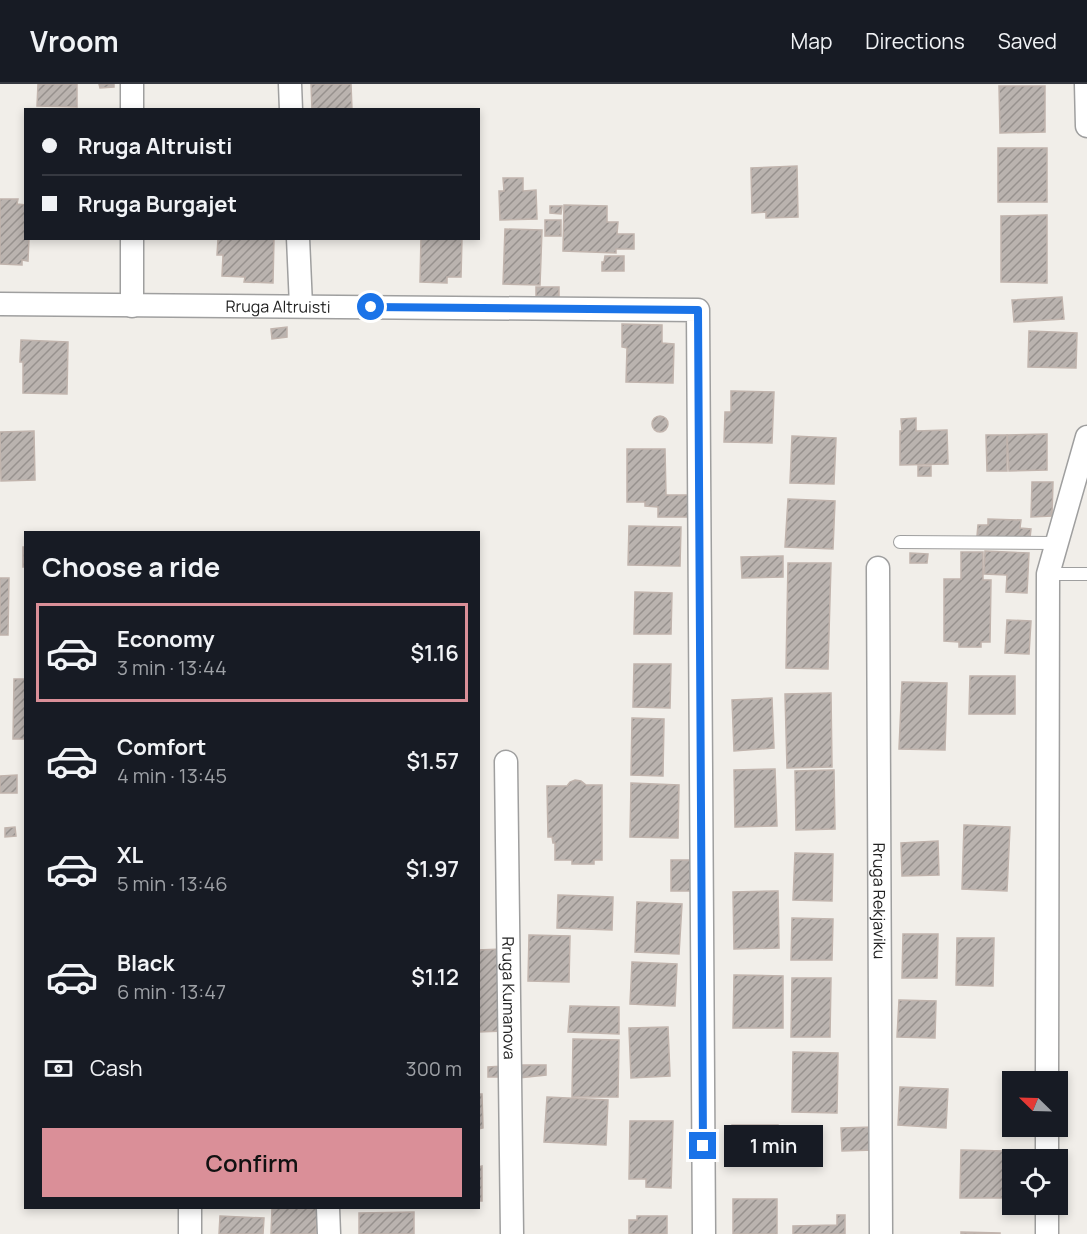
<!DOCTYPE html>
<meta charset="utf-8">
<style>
:root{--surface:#171b24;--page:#242831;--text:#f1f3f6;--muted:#9ea1a6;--line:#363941;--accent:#da8f98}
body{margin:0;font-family:Manrope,sans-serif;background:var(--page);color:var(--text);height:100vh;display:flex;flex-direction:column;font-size:22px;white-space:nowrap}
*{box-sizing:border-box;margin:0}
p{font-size:20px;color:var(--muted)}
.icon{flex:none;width:33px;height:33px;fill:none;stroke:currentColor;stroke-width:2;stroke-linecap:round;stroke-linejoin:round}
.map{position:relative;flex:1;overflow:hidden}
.panel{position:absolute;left:24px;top:447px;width:456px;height:678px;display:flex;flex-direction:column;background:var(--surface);border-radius:0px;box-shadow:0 3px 9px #0003}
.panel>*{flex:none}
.top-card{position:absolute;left:24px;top:24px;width:456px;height:132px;border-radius:0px;box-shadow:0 3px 9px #0003;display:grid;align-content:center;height:132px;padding:0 18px;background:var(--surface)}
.needle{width:39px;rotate:293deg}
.controls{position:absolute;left:1002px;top:987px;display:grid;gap:12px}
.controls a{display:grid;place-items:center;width:66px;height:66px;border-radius:0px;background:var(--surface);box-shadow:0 3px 9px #0003;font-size:30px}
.end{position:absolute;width:27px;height:27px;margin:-14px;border:8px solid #1a73e8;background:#fff;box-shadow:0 0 0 3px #fff}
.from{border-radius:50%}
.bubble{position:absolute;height:42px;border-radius:0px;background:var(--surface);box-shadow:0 3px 9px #0003;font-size:20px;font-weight:600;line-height:42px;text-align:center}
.top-card b{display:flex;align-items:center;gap:21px;height:57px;font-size:22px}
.top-card b+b{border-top:2px solid var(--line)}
.top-card i{width:15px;height:15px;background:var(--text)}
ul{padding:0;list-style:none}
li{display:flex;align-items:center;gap:18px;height:99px;margin:0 12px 9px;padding:0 6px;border:3px solid transparent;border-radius:0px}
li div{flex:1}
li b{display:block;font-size:22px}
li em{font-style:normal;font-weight:600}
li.on{border-color:var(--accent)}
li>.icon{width:54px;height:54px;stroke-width:1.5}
h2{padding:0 18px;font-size:27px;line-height:72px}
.pay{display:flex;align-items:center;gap:15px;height:66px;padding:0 18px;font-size:22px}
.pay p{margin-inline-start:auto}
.button{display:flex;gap:12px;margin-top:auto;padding:12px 18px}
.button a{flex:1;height:69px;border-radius:0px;background:var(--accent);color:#111;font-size:24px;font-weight:600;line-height:69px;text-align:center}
header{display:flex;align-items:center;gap:36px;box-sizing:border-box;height:84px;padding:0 30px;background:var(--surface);border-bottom:2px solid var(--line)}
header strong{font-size:28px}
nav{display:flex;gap:33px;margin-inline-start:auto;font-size:21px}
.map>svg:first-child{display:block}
</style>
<header>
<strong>Vroom</strong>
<nav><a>Map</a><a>Directions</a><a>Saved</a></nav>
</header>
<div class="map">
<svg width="1087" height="1150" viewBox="0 0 1087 1150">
<defs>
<pattern id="building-hatch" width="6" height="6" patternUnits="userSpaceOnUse" patternTransform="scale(1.5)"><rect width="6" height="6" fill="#bab3af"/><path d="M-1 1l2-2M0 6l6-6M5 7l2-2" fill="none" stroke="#97918e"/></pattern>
</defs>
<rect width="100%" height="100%" fill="#f1eee9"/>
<g fill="url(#building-hatch)" stroke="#c1b4ad" stroke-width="1.5">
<polygon points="38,0 77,0 77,23 37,22"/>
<polygon points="99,0 114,0 114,3 100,4"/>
<polygon points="311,0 351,0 352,26 312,26"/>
<polygon points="999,2 1045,2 1045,48 1000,49"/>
<rect x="998" y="64" width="49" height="54"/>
<polygon points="797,82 798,133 766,134 766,128 752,129 751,84"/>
<polygon points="503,94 523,94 523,107 536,106 537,135 500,136 499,107 504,107"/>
<polygon points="0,115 18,115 17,120 26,121 26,154 29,154 28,177 22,176 22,181 0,180"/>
<polygon points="564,121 607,122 607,138 618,138 617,150 634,150 634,165 616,165 616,169 563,167"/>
<polygon points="550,122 562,122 561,130 550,129"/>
<polygon points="1047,131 1047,199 1001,198 1001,132"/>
<rect x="545" y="136" width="16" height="16"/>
<polygon points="505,145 542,146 540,201 503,200"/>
<polygon points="223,154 274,154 273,199 244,198 245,193 222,192 223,171 217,171 218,155"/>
<polygon points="421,154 462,154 461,193 447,193 447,199 420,198"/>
<polygon points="605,172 624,172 624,187 602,187 602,178 604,178"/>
<rect x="536" y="203" width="23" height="16"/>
<polygon points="1062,213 1064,235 1014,238 1012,216"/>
<polygon points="622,240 662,241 662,259 674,260 673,299 626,298 627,264 622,263"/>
<polygon points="287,243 287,253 272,255 271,245"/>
<polygon points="1029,247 1077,249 1076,284 1028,283"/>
<polygon points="21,256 68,258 67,310 23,309 23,278 20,278"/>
<polygon points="731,307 774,308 772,359 724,358 725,328 731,328"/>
<circle cx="660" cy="340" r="8"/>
<polygon points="916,334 916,347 947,346 948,380 900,381 900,347 902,347 901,335"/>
<polygon points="34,347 35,396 1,397 0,348"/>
<polygon points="1047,350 1047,386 1009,387 1007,351"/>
<polygon points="986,351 1007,351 1007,387 987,387"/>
<polygon points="792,352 836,354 834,400 790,399"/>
<polygon points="627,365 665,365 666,411 691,411 691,433 658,433 658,423 645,422 645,418 627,418"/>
<rect x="918" y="382" width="13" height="10"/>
<polygon points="1032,398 1053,398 1052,432 1031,433"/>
<polygon points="788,415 835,417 833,465 785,463"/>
<polygon points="988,435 1021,436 1020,444 1031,445 1030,454 977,452 978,441 988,441"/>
<polygon points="629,442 681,443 680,482 628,481"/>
<rect x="23" y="463" width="3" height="20"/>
<polygon points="985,467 1029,469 1027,509 1006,508 1007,491 984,490"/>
<polygon points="961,468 983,468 983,496 991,496 990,558 981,558 981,563 959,563 959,558 944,557 944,495 961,495"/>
<polygon points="910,469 928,470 927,479 910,479"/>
<polygon points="783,472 783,493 742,494 741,473"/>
<polygon points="788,479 831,479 828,585 786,584"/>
<polygon points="0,494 9,494 8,551 0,551"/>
<polygon points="635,508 672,509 671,550 634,550"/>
<polygon points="1007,536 1031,537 1029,570 1005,569"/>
<polygon points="634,580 671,580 670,624 633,623"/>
<polygon points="970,592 1015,592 1015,630 969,630"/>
<polygon points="14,595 26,595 26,655 13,655"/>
<polygon points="902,598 947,599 945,666 899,665"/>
<polygon points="831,609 832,683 787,684 785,610"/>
<polygon points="772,614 774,664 734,667 732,616"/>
<polygon points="632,634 664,635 663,692 631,691"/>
<polygon points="775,685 777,742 735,743 734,686"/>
<polygon points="834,686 835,745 796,746 795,687"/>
<polygon points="17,691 17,709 0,709 0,692"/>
<polygon points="575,696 581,697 586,701 602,701 602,776 594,776 594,780 572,780 572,776 555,776 555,759 553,759 552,753 548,753 547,702 567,702 570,698"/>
<polygon points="631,699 679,701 678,754 630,753"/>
<polygon points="964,741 1010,743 1007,807 962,805"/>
<polygon points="15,743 16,752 5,753 5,744"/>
<polygon points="938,757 939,791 902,792 901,759"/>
<polygon points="795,769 833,770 832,817 793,816"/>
<rect x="671" y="776" width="19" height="31"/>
<polygon points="778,807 779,864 734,865 733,808"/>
<polygon points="558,811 613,813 612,846 557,844"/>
<polygon points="637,818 682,820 679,870 635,868"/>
<polygon points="792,834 833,835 832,876 791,876"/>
<polygon points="903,850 938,850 937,894 902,894"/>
<polygon points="529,851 570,852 569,898 528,897"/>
<polygon points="957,854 994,854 993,902 956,901"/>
<polygon points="502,865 504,947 478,948 478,866"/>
<polygon points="632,878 677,880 675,922 630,920"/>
<polygon points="734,891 783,892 783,944 733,944"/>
<polygon points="792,894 831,894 830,953 791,953"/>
<polygon points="899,916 936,917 935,954 897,953"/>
<polygon points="570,922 619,923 619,950 568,948"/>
<polygon points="668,943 670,992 631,994 629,944"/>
<polygon points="573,955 619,956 618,1013 572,1013"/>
<polygon points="793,968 838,969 837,1029 792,1028"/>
<polygon points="519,981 546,981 546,991 519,994"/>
<polygon points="504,982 504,993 488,993 488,983"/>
<polygon points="900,1003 948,1005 946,1044 898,1041"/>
<polygon points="478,1010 482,1010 483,1044 478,1045"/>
<polygon points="547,1013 608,1016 606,1061 544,1058"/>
<polygon points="630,1037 673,1037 671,1104 646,1103 646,1095 629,1095"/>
<rect x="732" y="1041" width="46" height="39"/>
<polygon points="873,1043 874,1066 842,1067 841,1044"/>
<polygon points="961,1066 1005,1067 1004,1114 960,1114"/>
<polygon points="482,1082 482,1117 478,1117 478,1083"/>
<rect x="733" y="1115" width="44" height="35"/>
<polygon points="272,1124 317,1124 316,1150 271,1150"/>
<polygon points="414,1128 414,1150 359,1150 359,1129"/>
<polygon points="837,1131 845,1131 845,1150 793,1150 793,1142 837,1141"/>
<polygon points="220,1132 264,1134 263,1150 219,1150"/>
<polygon points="637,1132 667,1132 667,1150 629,1150 629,1136 637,1136"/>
<polygon points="961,1148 1000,1149 1000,1150 961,1150"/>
</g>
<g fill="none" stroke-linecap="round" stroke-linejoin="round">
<defs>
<g id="service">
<polyline points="900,458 1057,459"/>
<polyline points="1048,490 1087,490"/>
</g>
<g id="minor">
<polyline points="132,0 132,26"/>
<polyline points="290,0 291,26"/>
<polyline points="1086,0 1087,42"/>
<polyline points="132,154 132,222"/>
<polyline points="298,154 301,222"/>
<path id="s1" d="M 0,220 L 698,226 L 704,1150"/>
<path id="s2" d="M 878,484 L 881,1150"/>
<path id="s3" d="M 506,678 L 512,1150"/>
<polyline points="1047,998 1048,490 1087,353"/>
<polyline points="1047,1076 1047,1042"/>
<polyline points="190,1124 190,1150"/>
<polyline points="328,1124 329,1150"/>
<polyline points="1047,1150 1047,1120"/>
</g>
</defs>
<use href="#service" stroke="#9f9f9f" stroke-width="14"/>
<use href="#minor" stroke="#9f9f9f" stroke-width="25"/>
<use href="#service" stroke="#fff" stroke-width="12"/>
<use href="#minor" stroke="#fff" stroke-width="22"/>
</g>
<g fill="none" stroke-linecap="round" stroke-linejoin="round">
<polyline stroke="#1a73e8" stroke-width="8" points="371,223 698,226 703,1062"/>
</g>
<g text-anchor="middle" stroke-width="4.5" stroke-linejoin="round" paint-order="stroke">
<g font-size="16" fill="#222" stroke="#fff">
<text dy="6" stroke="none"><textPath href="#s1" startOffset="278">Rruga Altruisti</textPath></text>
<text dy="6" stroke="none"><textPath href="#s2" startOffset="333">Rruga Rekjaviku</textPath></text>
<text dy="6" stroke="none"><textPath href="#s3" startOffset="236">Rruga Kumanova</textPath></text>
</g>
</g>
</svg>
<div class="controls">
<a><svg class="needle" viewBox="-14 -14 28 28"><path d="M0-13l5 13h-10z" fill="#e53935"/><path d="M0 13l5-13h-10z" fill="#9ea1a6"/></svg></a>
<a><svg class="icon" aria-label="locate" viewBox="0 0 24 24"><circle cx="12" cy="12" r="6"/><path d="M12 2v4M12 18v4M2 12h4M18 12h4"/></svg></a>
</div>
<i class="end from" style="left:371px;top:223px"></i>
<i class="end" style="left:703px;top:1062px"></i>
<div class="bubble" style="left:724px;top:1041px;width:99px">1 min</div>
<div class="top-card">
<b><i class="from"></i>Rruga Altruisti</b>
<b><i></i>Rruga Burgajet</b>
</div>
<section class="panel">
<h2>Choose a ride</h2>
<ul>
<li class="on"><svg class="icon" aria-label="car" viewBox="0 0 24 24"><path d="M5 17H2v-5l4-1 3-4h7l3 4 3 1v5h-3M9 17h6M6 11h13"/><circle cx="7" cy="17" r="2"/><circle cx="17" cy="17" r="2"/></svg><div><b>Economy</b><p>3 min · 13:44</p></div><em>$1.16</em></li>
<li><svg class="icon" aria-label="car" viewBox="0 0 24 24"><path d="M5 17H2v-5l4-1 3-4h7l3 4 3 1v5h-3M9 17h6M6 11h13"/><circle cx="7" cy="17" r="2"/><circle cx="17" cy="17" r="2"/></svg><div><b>Comfort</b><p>4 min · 13:45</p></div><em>$1.57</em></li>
<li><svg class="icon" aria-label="car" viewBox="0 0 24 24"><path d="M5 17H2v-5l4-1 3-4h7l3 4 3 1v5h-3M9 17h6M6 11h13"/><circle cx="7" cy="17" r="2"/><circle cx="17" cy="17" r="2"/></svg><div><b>XL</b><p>5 min · 13:46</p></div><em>$1.97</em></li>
<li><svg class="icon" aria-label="car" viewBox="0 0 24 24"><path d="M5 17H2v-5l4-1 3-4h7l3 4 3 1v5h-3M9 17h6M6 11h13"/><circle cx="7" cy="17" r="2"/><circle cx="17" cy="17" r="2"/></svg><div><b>Black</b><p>6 min · 13:47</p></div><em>$1.12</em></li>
</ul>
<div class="pay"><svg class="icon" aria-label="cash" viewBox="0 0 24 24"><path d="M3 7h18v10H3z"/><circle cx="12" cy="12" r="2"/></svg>Cash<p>300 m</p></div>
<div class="button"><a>Confirm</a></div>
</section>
</div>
